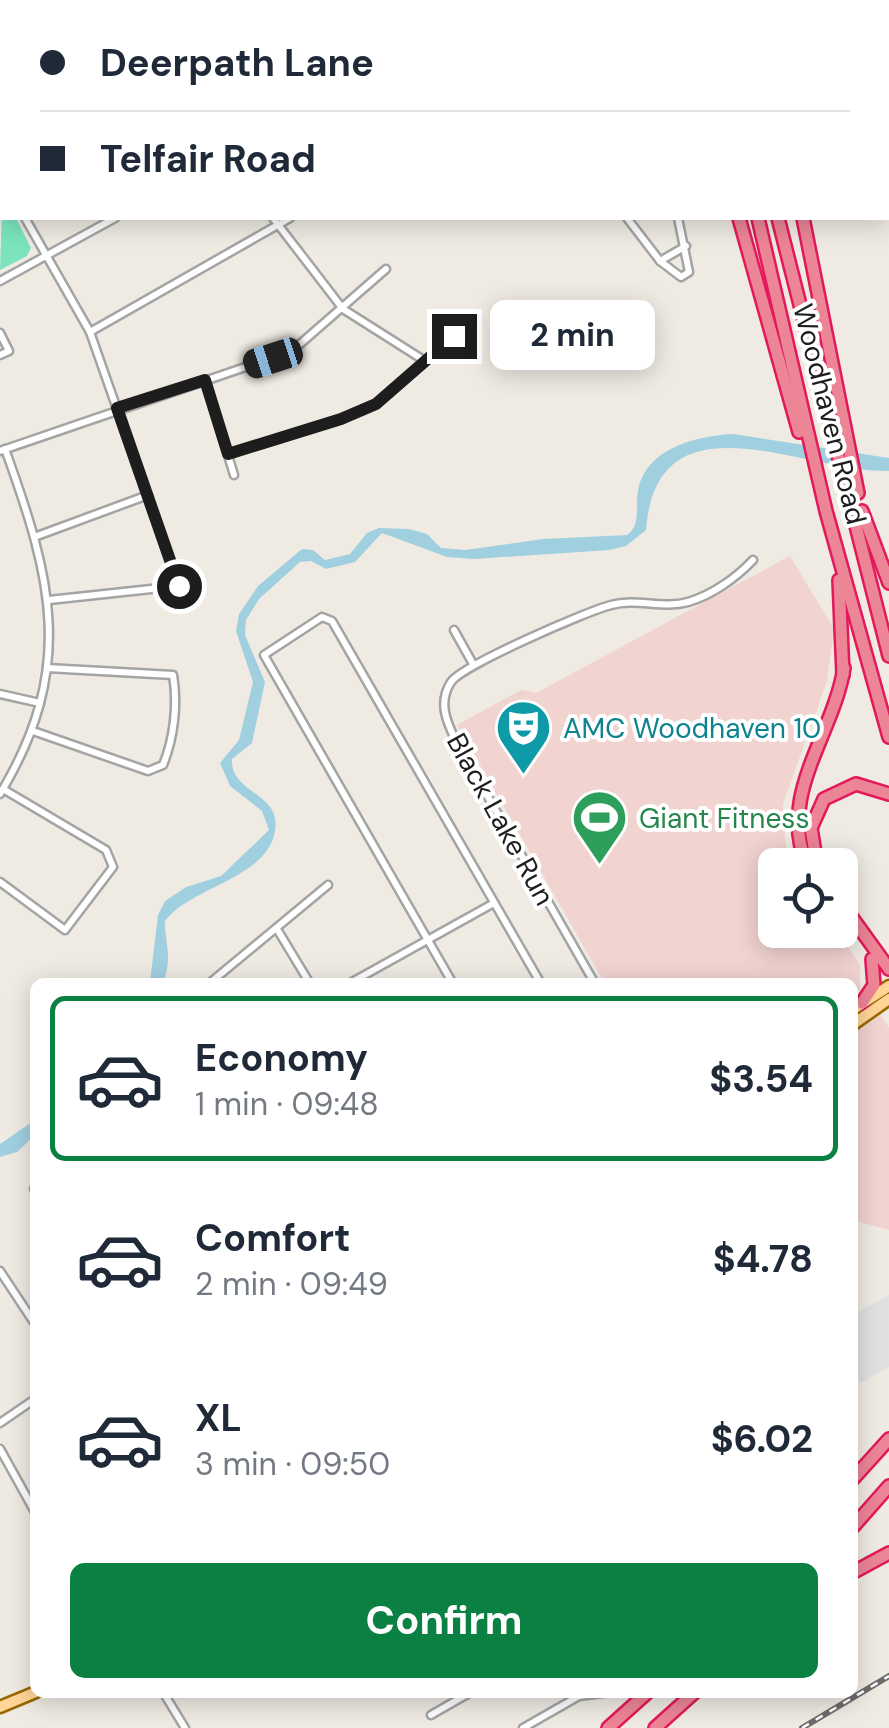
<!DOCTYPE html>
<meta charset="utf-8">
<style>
:root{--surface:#fff;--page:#f6f6f7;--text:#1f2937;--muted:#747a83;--line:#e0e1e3;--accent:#0b8043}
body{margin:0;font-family:"DM Sans",sans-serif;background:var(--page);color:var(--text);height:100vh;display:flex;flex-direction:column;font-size:38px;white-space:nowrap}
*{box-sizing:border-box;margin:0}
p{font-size:32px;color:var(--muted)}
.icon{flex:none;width:55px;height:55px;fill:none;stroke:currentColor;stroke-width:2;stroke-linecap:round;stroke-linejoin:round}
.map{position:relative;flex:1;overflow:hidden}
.details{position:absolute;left:30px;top:978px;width:828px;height:720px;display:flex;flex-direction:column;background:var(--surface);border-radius:15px;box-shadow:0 5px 25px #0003}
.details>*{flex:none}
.banner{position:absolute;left:0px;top:0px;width:890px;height:220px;box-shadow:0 5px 25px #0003;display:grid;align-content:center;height:220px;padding:0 40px;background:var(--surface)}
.fabs{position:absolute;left:758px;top:848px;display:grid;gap:20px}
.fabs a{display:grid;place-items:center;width:100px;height:100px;border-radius:15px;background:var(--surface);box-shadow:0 5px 25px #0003;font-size:50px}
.end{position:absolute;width:45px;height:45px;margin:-22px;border:12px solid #1d1d1d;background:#fff;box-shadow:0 0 0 5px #fff}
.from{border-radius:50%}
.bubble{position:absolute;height:70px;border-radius:15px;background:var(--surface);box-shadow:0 5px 25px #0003;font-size:32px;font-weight:700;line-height:70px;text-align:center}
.car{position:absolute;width:30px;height:60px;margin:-30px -15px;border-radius:12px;box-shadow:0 0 8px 2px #0007;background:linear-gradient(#222 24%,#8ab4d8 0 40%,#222 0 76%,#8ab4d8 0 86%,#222 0)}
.banner b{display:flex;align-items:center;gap:35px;height:95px;font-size:38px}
.banner b+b{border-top:2px solid var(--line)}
.banner i{width:25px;height:25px;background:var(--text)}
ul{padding:18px 0 0;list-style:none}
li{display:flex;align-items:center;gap:30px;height:165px;margin:0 20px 15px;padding:0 20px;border:5px solid transparent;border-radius:15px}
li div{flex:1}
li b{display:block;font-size:38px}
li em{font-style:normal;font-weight:700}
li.on{border-color:var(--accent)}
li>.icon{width:90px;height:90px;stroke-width:1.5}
.primary-button{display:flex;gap:20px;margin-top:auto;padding:20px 40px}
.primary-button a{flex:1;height:115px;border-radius:15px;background:var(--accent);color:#fff;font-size:40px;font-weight:700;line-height:115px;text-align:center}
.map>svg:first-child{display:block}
</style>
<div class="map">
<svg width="889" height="1728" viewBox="0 0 889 1728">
<rect width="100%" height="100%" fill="#efebe3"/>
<g fill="#f1d3d0">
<polygon points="790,556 834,629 827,681 783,804 786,848 796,865 775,865 775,930 838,930 860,965 860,990 853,995 852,982 604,982 457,725 521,690 536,693"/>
<polygon points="879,1012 889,1028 889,1230 852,1220 853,1032"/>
</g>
<polygon fill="#7be4be" points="2,207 2,218 16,218 31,248 27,256 0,270"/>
<polygon fill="#e1e1e1" points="889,1295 889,1367 861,1383 858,1379 853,1382 853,1315"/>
<g fill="#a0d0e0">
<path d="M 733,434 L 889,458 L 889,471 C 804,473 657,389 646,530 L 626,546 L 609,550 L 474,559 L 447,557 L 382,533 L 355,562 L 326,569 L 311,561 L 300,562 L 259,599 L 246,620 L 245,635 L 265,682 L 252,743 L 232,759 C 230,794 282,792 275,831 C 267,879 190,887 165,921 C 165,944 173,959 163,982 L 150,982 L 158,915 L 165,901 L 186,887 L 221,876 L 269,830 L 262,811 L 230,786 L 220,763 L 239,740 L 253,682 L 236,631 L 239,614 L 258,586 L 302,549 L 313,550 L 325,560 L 350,554 L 367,533 L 379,528 L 409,529 L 427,534 L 441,548 L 465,550 L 543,539 L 627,535 C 641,526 635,506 638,491 C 646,448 696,436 733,434 Z"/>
<polygon points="35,1120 35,1135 17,1152 0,1157 0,1144"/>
</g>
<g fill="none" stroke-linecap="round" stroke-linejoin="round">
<defs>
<g id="minor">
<polyline points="209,0 212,2"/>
<polyline points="574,0 575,2"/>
<polyline points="797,0 798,2"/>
<polyline points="888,119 889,121"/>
<polyline points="25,218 90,332 179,586 49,600"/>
<polyline points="273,218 343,309 425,361"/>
<polyline points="627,218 660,261 681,277 689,272 678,218"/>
<polyline points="660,261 686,246"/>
<polyline points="0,281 115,218"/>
<polyline points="90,332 290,218"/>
<polyline points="0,333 9,351 0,355"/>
<polyline points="205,380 234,475"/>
<polyline points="0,451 292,351 386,269"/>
<polyline points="228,454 341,419 376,404 454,336"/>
<polyline points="37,536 148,495"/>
<polyline points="454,630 473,664"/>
<polyline points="0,694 40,703"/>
<path d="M 33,731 L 148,771 L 163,765 C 174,738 178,704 173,675 L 47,668"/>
<path d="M 0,794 C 76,668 52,579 5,449"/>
<polyline points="0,882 65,930 113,867 106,850 3,789"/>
<polyline points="277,929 309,982"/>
<polyline points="211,982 328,885"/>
<polyline points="352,982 494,903"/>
<polyline points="452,982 264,655 322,617 332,621 540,982"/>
<path d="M 594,982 L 456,741 C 446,721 438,702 451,682 C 461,666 587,611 611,605 C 636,598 663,609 688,602 C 712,595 736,578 753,560"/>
<polyline points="34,1189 35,1191"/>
<polyline points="0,1271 35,1324"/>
<polyline points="0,1423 35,1399"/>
<polyline points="0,1449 35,1512"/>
<polyline points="163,1692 185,1728"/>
<polyline points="431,1715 471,1692"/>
<polyline points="523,1728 579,1696 610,1692"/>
</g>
<g id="tertiary">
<polyline points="330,0 333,2"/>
<polyline points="494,2 497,0"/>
</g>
<g id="primary">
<polyline points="852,1010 889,986"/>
<polyline points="852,1025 889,999"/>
<polyline points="0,1707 36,1692"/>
</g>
<g id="motorway">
<polyline points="672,0 673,2"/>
<polyline points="683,0 684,2"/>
<polyline points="700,0 701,2"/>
<polyline points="719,0 720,2"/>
<polyline points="747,0 748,2"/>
<polyline points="739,218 799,432"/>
<polyline points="758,218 826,511 889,737"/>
<polyline points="778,218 889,656"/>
<polyline points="803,218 858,493"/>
<polyline points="862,511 889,583"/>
<polyline points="839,580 843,675"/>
<path d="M 807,865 C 777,795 833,736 844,668"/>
<polyline points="817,865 811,828 824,799 856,784 889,794"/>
<polyline points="840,901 889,969"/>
<polyline points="862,1003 874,985 872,959"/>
<polyline points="852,1480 889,1439"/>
<polyline points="852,1528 889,1486"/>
<polyline points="852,1573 889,1553"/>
<polyline points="608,1728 648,1692"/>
<polyline points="655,1728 695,1692"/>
</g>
</defs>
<use href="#minor" stroke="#a4a4a4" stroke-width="11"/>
<use href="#tertiary" stroke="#a4a4a4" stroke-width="12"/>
<use href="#primary" stroke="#976900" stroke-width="15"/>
<use href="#motorway" stroke="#e4195a" stroke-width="16"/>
<use href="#minor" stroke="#fff" stroke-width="6"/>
<use href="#tertiary" stroke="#fff" stroke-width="8"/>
<use href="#primary" stroke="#ffd598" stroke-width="10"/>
<use href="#motorway" stroke="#ec8596" stroke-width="11"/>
<defs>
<polyline id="rail" points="802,1728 889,1676"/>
</defs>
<use href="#rail" stroke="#6b6b6b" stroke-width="6"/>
<use href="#rail" stroke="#fff" stroke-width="2.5" stroke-dasharray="8" stroke-linecap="butt"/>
</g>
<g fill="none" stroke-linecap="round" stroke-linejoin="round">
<polyline stroke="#1d1d1d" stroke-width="12" points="179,586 117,408 205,380 228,454 341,419 376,404 454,336"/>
</g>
<defs>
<symbol id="theatre-pin" viewBox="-11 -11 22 30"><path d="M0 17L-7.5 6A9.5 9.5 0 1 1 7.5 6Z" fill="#0f9aa8" stroke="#fff"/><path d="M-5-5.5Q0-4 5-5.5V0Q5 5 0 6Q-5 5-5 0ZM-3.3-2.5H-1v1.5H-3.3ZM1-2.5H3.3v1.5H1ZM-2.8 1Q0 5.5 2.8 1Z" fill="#fff"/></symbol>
<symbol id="stadium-pin" viewBox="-11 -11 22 30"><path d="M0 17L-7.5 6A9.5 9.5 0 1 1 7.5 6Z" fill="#2e9e5b" stroke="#fff"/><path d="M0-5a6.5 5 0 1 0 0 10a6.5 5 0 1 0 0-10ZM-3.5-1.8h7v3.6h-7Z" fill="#fff"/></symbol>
</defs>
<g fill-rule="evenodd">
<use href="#theatre-pin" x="492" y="696" width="63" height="86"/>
<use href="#stadium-pin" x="568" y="786" width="63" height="86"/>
</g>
<g text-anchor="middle" stroke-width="8" stroke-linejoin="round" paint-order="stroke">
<g font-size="28" fill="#1d1d1d" stroke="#fff">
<text transform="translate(830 414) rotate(76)" y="10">Woodhaven Road</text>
<text transform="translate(501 819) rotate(61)" y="10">Black Lake Run</text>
</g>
<g font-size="28" fill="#0d838f" stroke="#fff" text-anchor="start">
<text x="563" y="738">AMC Woodhaven 10</text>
</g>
<g font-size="28" fill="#27864d" stroke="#fff" text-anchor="start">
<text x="639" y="828">Giant Fitness</text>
</g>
</g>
</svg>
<div class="fabs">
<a><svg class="icon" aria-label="locate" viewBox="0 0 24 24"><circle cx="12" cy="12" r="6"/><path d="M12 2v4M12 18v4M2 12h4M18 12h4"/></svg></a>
</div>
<i class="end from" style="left:179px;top:586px"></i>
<i class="end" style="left:454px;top:336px"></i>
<div class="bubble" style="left:490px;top:300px;width:165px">2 min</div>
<i class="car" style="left:273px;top:358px;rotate:252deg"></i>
<div class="banner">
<b><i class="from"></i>Deerpath Lane</b>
<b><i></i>Telfair Road</b>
</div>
<section class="details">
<ul>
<li class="on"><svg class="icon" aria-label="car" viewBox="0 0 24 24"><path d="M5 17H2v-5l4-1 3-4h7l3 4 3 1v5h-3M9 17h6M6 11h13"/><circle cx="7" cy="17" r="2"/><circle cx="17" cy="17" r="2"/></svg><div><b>Economy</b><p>1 min · 09:48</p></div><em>$3.54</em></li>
<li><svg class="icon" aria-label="car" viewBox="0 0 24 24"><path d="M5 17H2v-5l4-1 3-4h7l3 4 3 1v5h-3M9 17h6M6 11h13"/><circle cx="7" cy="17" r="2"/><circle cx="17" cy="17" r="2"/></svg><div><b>Comfort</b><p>2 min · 09:49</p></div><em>$4.78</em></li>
<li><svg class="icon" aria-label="car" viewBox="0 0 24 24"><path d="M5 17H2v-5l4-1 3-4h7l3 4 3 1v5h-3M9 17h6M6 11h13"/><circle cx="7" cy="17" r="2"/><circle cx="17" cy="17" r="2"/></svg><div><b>XL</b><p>3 min · 09:50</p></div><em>$6.02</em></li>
</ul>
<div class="primary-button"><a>Confirm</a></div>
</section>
</div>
